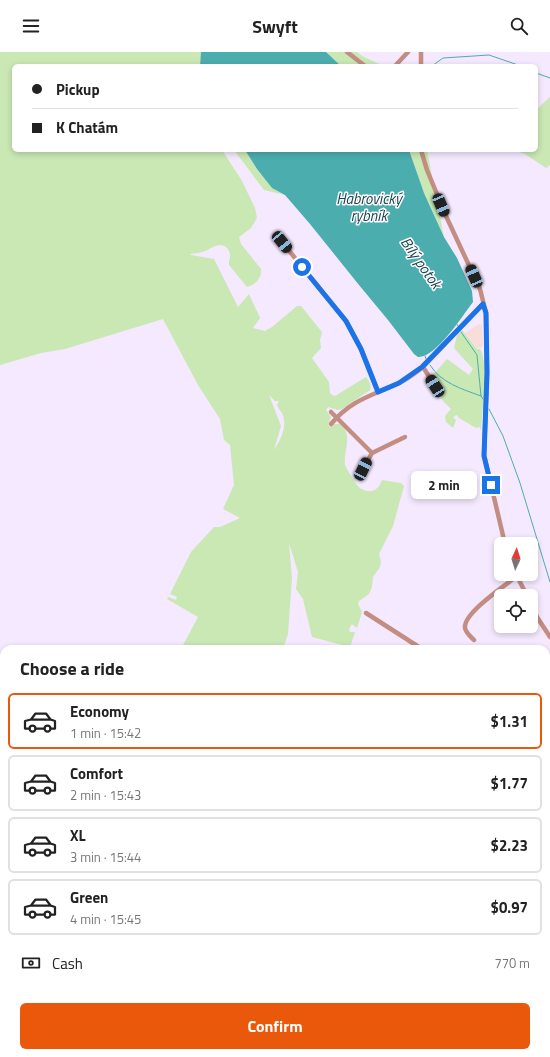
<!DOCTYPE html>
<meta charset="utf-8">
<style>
:root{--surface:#fff;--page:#f6f6f6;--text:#222;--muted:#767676;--line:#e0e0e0;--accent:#ea580c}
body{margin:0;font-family:"Titillium Web",sans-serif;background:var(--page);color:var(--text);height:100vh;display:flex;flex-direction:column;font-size:15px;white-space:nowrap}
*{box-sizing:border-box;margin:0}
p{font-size:13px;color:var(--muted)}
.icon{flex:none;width:22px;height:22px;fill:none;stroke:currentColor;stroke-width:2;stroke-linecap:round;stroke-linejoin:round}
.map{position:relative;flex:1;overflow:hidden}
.drawer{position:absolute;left:0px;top:593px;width:550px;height:412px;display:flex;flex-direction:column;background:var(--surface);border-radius:12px 12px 0 0;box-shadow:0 2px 6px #0003}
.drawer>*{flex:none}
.top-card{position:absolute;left:12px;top:12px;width:526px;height:88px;border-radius:6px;box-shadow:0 2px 6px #0003;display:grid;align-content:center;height:88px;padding:0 20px;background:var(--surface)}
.needle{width:26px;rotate:4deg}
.buttons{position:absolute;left:494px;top:485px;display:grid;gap:8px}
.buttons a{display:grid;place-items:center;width:44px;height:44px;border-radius:6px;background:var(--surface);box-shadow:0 2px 6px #0003;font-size:20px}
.end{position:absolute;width:18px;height:18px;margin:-9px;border:5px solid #1a73e8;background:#fff;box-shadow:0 0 0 2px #fff}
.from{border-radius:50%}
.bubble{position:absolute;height:28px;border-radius:6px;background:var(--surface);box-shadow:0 2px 6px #0003;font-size:13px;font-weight:700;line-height:28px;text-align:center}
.car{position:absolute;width:12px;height:24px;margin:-12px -6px;border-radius:5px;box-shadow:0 0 3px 1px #0007;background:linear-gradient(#222 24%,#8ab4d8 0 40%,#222 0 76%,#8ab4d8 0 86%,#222 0)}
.top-card b{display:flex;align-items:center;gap:14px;height:38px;font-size:15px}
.top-card b+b{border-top:1px solid var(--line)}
.top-card i{width:10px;height:10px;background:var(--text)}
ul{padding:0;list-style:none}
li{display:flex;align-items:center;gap:12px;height:56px;margin:0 8px 6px;padding:0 12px;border:2px solid var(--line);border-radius:6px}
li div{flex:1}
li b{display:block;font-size:15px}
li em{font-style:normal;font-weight:700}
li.active{border-color:var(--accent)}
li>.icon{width:36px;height:36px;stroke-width:1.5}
h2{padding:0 20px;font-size:18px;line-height:48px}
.pay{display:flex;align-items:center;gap:10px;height:44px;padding:0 20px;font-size:15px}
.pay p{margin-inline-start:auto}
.cta{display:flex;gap:8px;margin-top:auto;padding:8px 20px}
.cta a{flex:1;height:46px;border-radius:6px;background:var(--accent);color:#fff;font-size:16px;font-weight:700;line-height:46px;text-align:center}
header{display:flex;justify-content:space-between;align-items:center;height:52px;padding:0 20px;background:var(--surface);font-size:18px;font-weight:700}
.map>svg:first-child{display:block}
</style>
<header><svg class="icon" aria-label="menu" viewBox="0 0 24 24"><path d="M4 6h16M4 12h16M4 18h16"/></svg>Swyft<svg class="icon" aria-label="search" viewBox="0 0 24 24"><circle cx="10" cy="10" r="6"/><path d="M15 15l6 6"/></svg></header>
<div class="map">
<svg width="550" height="1005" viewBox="0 0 550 1005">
<rect width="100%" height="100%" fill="#f4e9fe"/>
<polygon fill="#f8ddda" points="479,272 482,273 483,293 481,296 477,296 465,281"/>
<g fill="#c9e8b4" fill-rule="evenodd">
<path d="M 0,0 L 201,0 L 200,14 L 14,14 L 14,98 L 222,98 L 242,129 L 255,156 L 257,166 L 251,176 L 239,185 L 241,192 L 261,217 C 262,226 255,233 247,235 L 229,213 L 229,209 C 232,203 229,193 220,193 C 215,193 210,197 205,199 C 200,201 195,201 190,202 L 191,203 L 214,207 L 238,255 L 249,242 L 260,266 L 253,276 L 265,279 L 272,275 L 297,254 L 301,254 L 322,280 L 320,288 L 321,296 L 312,306 L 329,330 L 330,341 L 332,343 L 335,344 L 366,325 C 369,328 372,334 370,338 L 342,357 L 338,358 L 328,355 L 326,358 L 331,365 L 328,373 L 330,375 L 334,372 L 340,372 C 354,383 343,398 345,413 C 346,416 357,434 360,436 C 363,438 368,440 372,439 C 378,437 380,433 382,428 L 401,431 L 404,434 L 393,474 L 379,502 L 381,510 L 380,515 L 373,525 L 372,535 L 369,542 L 359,549 L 358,552 L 362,560 L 357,576 L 352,572 L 349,577 L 350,580 L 355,580 L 350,595 L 312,585 L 303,547 L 296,537 L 298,520 L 289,491 L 292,526 L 288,582 L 283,597 L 181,597 L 198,565 L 167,547 L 168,545 L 176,548 L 177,545 L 170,542 L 191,500 L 214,475 L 220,475 L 240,466 L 223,457 L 234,433 L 230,393 L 224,388 L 220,367 L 198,333 L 163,267 L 65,297 L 41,301 L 0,313 ZM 269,343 L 275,349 L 279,349 L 277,353 C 278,356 280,358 282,361 C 288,373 281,388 274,398 L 281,374 Z"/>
<polygon points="326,0 357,0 362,4 384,14 341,14"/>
<polygon points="550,45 550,113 546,116 525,102 514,98 536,98 536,58"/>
<polygon points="234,98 245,98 257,117 272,136 285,143 264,138"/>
<polygon points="409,98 427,98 444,185 424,141"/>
<path d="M 462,278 L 477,297 L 480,297 C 489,310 482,362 481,379 L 480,375 L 476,376 L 459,366 L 457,363 L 453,365 L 456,368 L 453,376 L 446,370 L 445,364 L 451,357 L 443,349 L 432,324 L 447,307 L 469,323 L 473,317 L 454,296 L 457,283 Z"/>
</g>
<g fill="#4cadae">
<polygon points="201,0 326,0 341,14 200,14"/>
<path d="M 245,98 L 409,98 L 424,141 L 444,185 L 457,206 L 472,239 L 473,250 C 463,263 436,306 418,305 L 414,302 L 388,268 L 359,233 L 310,172 L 285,143 L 272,136 L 257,117 Z"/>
</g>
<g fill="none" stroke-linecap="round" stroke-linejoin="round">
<g stroke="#4cadae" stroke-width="1">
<polyline points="432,14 443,6 489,3 521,14"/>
<polyline points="536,21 550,26"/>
<polyline points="456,271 458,274"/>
<polyline points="461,280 477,303 481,344 483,347"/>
<polyline points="425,304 426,307"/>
<path d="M 430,313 C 441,331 462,337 481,344"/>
<polyline points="489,357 503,384 520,431 550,530"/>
</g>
<g stroke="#c38d82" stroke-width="4.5">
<polyline points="347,0 365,14"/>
<polyline points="395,14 408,0"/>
<polyline points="421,14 421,0"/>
<polyline points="421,98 427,118 446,164 480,237 486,261 487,321 484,403 505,492"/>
<polyline points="282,190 346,269 361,297 378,340"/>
<polyline points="435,334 423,315 483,252"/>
<polyline points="331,360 372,401"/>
<path d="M 331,372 C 352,347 372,344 399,331 C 408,327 415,321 423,315"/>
<polyline points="363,417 372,401 405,385"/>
<polyline points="516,522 527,544"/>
<polyline points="531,552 537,565 550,585"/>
<polyline points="366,561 422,597"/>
<path d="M 474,588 C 471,585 466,581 465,576 C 463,561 506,533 517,524"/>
<polyline points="546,621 550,620"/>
<polyline points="0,651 4,656"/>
<polyline points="0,667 4,667"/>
<polyline points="546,697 550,702"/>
<polyline points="546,712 550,706"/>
<polyline points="0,745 2,736 4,711"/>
<polyline points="0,799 4,802"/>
<polyline points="546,812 550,809"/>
<polyline points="546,819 550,822"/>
<polyline points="0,837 4,834"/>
<polyline points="539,1001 540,1005"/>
<polyline points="225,1005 228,1001"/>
<polyline points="305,1005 309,1001"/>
<polyline points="352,1005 354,1001"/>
<polyline points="477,1005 479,1001"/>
</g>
<g stroke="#943826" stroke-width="5.5">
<polyline points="0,875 4,879"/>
<polyline points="128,1001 133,1005"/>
</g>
</g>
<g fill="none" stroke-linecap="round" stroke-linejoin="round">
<polyline stroke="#1a73e8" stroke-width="5" points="302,215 346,269 361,297 378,340 399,331 422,315 483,252 486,261 487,321 484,404 491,433"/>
</g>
<g text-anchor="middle" stroke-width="3" stroke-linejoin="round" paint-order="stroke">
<g font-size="15" font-style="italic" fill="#194546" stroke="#fdfaff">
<text x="369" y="152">Habrovický<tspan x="369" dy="17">rybník</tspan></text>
<text transform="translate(421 211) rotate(55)" y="5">Bílý potok</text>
</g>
</g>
</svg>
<div class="buttons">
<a><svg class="needle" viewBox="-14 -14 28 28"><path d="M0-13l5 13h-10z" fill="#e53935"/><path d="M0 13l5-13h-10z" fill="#767676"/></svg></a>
<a><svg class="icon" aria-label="locate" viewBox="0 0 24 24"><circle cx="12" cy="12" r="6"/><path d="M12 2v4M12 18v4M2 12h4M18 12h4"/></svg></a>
</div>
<i class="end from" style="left:302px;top:215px"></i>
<i class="end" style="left:491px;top:433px"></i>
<div class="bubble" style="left:411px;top:419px;width:66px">2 min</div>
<i class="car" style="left:441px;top:153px;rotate:157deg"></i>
<i class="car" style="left:282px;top:190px;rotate:141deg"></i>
<i class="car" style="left:474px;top:224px;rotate:336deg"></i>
<i class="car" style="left:435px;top:334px;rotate:327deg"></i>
<i class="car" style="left:363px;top:417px;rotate:26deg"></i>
<div class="top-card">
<b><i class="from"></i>Pickup</b>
<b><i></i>K Chatám</b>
</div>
<section class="drawer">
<h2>Choose a ride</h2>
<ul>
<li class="active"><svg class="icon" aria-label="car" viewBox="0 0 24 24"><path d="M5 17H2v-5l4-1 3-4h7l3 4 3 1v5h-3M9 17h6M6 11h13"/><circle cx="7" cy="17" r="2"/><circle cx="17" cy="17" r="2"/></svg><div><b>Economy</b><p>1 min · 15:42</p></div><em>$1.31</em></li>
<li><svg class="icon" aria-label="car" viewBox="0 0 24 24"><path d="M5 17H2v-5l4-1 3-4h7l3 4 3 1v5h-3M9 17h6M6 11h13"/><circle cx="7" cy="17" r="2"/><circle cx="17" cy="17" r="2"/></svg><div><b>Comfort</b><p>2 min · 15:43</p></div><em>$1.77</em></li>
<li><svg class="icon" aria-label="car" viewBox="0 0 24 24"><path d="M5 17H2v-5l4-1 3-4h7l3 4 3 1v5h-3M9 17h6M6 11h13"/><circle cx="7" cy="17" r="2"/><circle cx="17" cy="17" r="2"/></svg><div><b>XL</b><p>3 min · 15:44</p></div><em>$2.23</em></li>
<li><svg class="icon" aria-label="car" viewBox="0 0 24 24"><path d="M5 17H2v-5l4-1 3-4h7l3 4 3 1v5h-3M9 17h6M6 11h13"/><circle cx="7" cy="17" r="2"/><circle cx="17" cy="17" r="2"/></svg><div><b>Green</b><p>4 min · 15:45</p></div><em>$0.97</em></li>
</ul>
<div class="pay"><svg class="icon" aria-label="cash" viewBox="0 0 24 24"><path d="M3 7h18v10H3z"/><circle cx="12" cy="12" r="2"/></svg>Cash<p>770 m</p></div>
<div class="cta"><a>Confirm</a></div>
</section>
</div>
